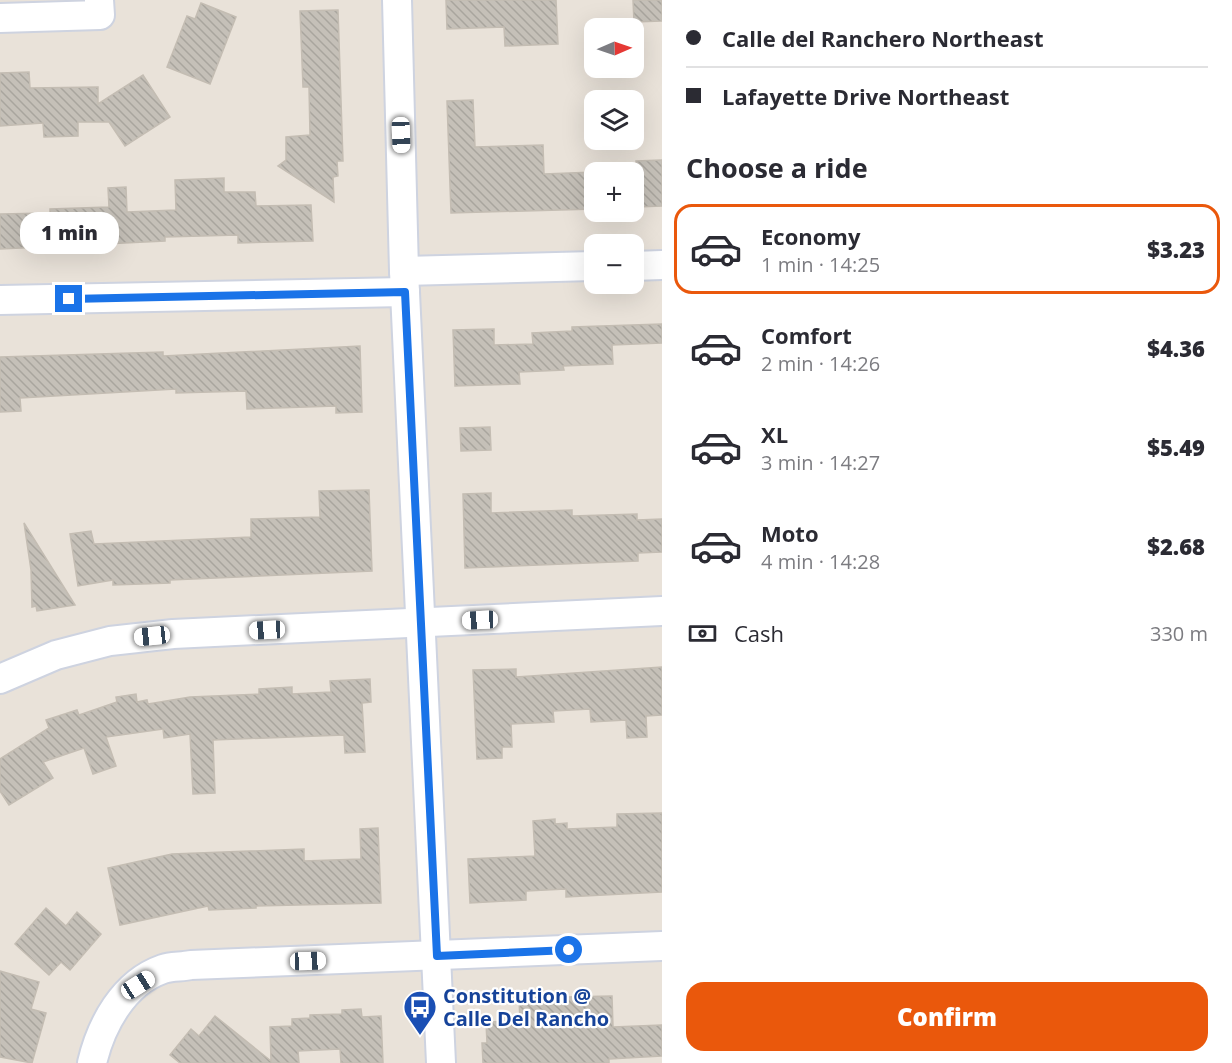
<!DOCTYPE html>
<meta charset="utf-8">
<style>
:root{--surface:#fff;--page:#f7f7f7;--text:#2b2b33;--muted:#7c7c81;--line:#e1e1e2;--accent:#ea580c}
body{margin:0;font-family:"Open Sans",sans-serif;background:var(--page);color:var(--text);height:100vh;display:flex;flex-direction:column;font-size:22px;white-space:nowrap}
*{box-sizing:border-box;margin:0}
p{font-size:20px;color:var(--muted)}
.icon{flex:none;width:33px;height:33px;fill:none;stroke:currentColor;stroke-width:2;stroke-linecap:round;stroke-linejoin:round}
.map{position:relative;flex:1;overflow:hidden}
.sheet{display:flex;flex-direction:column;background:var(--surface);width:570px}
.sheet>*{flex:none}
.banner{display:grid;align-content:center;height:132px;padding:0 24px;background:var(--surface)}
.needle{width:39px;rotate:88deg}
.buttons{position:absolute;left:584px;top:18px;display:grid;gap:12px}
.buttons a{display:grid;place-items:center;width:60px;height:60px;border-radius:12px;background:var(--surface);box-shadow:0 6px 24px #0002;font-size:30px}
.end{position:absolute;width:27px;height:27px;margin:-14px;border:8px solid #1a73e8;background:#fff;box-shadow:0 0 0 3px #fff}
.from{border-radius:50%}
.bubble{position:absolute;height:42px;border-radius:18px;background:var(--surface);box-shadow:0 6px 24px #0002;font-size:20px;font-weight:800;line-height:42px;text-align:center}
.car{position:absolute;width:18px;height:36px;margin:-18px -9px;border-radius:8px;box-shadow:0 0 4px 2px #0007;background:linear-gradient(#fff 24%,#345 0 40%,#fff 0 76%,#345 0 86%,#fff 0)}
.banner b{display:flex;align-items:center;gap:21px;height:57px;font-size:22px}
.banner b+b{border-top:2px solid var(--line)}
.banner i{width:15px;height:15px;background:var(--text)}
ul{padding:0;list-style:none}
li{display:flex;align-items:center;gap:18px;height:90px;margin:0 12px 9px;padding:0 12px;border:3px solid transparent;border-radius:18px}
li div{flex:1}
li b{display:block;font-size:22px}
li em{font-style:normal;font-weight:800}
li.active{border-color:var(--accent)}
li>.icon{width:54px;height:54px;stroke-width:1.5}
h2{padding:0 24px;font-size:27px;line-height:72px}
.pay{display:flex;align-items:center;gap:15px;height:66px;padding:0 24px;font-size:22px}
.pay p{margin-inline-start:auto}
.primary-button{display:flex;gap:12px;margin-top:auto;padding:12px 24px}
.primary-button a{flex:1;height:69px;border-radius:18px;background:var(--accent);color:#fff;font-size:24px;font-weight:800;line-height:69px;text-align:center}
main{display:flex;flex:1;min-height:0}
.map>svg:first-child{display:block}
</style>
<main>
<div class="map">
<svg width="662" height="1063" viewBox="0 0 662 1063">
<defs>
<pattern id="building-back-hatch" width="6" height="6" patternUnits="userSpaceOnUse" patternTransform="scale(1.5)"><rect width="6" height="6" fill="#c5c0b8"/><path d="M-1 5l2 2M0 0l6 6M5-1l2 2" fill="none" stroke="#a9a59e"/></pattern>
</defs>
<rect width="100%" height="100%" fill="#e9e2d9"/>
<g fill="url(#building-back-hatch)" stroke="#c4bdb3" stroke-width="1.5">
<polygon points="446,0 556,0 558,44 505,46 504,27 447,29"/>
<polygon points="633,0 662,0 662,21 634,22"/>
<polygon points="201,3 236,17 210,84 167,67 187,16 195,19"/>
<polygon points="338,10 343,161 337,161 338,176 333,177 334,202 278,166 286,160 286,137 310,135 309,87 303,87 300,11"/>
<polygon points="29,72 30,88 98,87 98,104 143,75 170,117 125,146 109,122 78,122 78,136 44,137 43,123 0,126 0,73"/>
<polygon points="473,100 475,147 543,145 544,174 594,172 594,209 451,213 447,101"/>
<polygon points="662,160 662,206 637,207 636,161"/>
<polygon points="224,178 224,192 255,192 256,206 311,205 313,241 238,243 238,235 165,237 165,241 0,249 0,214 50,213 50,209 109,207 108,188 126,187 127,212 176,210 175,180"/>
<polygon points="662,324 662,343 612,345 613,364 563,366 564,370 519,372 520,384 455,386 453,330 494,329 494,345 533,344 532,333 572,331 572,327"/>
<polygon points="360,346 362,412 336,413 336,406 247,409 246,391 176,393 176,389 20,398 21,411 0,412 0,357 163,352 163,356"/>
<polygon points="490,427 491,450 461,451 460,428"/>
<polygon points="369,490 372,571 170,580 170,583 113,585 113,580 78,586 70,534 91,531 94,544 251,537 251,519 320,517 319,491"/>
<polygon points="491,493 491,513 572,510 572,516 637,514 637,520 662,519 662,552 638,553 638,561 465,568 463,494"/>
<polygon points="24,523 75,605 37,611 36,606 32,607 31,570"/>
<polygon points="662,667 662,715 646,716 647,737 627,738 626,720 591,722 590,709 553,711 554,722 511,724 512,747 502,747 502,758 477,759 473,670 516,669 516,677"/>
<polygon points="370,679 371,702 362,703 365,752 345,753 344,735 213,740 215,793 193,794 190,734 164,738 163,729 106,737 116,766 93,774 84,748 43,762 53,778 9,805 0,791 0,759 49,728 46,720 77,710 79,715 117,702 116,697 136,694 137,702 147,700 148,704 190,697 259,694 259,689 292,687 292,694 331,692 330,681"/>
<polygon points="662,813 662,892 566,897 566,889 526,891 526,900 470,903 468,859 535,856 533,821 555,819 555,824 567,823 567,829 617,827 617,814"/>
<polygon points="378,828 381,903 256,906 256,908 209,910 208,906 120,925 108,868 172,854 304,849 304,861 361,859 360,829"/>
<polygon points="46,908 66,926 77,912 101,934 70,970 61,962 49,975 15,944"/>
<polygon points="0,971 39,982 31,1009 46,1013 32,1063 0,1057"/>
<polygon points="612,996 613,1027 662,1025 662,1056 609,1059 609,1063 483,1063 482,1043 487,1043 486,1022 520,1021 519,998"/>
<polygon points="361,1009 362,1017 381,1016 383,1063 341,1063 340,1049 298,1051 299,1063 180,1063 170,1055 191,1029 199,1036 215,1016 271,1061 270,1027 292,1026 292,1019 310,1018 310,1015 342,1014 342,1010"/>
</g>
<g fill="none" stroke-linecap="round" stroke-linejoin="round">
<defs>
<g id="minor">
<polyline points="397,0 404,271 441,1063"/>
<polyline points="0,18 100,15 99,0"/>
<polyline points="633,266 662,265"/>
<polyline points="404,271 594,266"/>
<polyline points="0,300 405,292"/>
<polyline points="0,679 56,655 110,641 173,634 662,611"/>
<path d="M 92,1063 C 101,1025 123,983 163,969 C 171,966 182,967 191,965 L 662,946"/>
</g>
</defs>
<use href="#minor" stroke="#ced3e0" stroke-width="32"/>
<use href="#minor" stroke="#fff" stroke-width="28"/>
</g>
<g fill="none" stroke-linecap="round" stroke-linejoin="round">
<polyline stroke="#1a73e8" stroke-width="8" points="69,299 405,292 437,956 569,950"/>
</g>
<defs>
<symbol id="bus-pin" viewBox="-11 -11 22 30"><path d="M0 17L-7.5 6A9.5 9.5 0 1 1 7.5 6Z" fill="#1a4fb4" stroke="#fff"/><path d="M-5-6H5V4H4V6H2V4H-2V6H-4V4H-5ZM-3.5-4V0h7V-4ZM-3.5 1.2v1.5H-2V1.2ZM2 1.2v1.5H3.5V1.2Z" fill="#fff"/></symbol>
</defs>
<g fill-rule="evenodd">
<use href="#bus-pin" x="401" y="988" width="38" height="52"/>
</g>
<g text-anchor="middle" stroke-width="4.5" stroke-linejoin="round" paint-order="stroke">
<g font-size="20" font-weight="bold" fill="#164399" stroke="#fff" text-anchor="start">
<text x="443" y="1003">Constitution @<tspan x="443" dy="23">Calle Del Rancho</tspan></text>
</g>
</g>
</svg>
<div class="buttons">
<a><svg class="needle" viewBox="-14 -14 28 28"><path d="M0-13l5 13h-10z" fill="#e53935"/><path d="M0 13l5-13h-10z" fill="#7c7c81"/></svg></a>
<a><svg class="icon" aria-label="layers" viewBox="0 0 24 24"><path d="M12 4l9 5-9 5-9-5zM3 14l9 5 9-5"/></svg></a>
<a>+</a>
<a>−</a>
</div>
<i class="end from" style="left:569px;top:950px"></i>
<i class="end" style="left:69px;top:299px"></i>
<div class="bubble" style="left:20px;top:212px;width:99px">1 min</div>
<i class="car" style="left:401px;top:135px;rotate:178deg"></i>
<i class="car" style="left:480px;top:620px;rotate:267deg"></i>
<i class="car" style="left:267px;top:630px;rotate:267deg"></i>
<i class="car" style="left:152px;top:636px;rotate:264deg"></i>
<i class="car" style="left:308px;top:961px;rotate:88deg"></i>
<i class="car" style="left:138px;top:985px;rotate:58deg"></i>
</div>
<section class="sheet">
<div class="banner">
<b><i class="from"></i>Calle del Ranchero Northeast</b>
<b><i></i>Lafayette Drive Northeast</b>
</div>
<h2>Choose a ride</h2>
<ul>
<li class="active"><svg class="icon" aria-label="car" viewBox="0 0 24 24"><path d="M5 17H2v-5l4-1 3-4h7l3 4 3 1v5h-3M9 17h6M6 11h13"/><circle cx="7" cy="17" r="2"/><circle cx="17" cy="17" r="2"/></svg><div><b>Economy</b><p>1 min · 14:25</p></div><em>$3.23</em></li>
<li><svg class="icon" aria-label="car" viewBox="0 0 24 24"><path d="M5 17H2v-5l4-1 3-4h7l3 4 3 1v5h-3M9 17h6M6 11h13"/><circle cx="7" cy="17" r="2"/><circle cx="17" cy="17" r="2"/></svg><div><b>Comfort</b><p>2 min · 14:26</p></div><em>$4.36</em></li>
<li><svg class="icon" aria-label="car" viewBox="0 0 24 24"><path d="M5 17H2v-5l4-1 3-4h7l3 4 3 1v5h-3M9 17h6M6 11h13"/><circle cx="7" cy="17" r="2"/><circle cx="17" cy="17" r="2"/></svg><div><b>XL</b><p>3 min · 14:27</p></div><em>$5.49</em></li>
<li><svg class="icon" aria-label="car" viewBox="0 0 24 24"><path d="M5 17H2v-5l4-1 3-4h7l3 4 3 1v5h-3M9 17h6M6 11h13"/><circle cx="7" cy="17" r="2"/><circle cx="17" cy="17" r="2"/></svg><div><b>Moto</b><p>4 min · 14:28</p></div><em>$2.68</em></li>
</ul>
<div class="pay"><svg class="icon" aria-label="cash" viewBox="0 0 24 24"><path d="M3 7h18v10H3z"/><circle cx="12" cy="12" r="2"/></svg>Cash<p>330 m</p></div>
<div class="primary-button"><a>Confirm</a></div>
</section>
</main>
